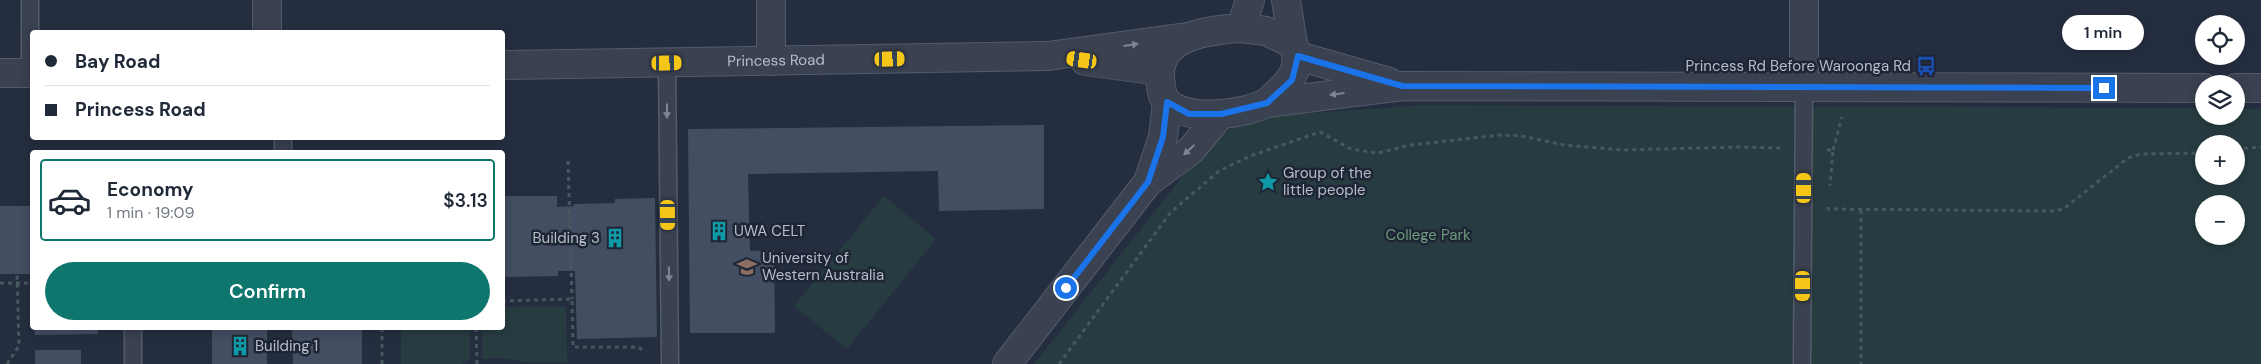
<!DOCTYPE html>
<meta charset="utf-8">
<style>
:root{--surface:#fff;--page:#f6f6f7;--text:#1f2937;--muted:#747a83;--line:#e0e1e3;--accent:#0f766e}
body{margin:0;font-family:"DM Sans",sans-serif;background:var(--page);color:var(--text);height:100vh;display:flex;flex-direction:column;font-size:19px;white-space:nowrap}
*{box-sizing:border-box;margin:0}
p{font-size:16px;color:var(--muted)}
.icon{flex:none;width:28px;height:28px;fill:none;stroke:currentColor;stroke-width:2;stroke-linecap:round;stroke-linejoin:round}
.map{position:relative;flex:1;overflow:hidden}
.side{position:absolute;left:30px;top:150px;width:475px;height:180px;display:flex;flex-direction:column;background:var(--surface);border-radius:5px;box-shadow:0 2px 12px #0003}
.side>*{flex:none}
.guide{position:absolute;left:30px;top:30px;width:475px;height:110px;border-radius:5px;box-shadow:0 2px 12px #0003;display:grid;align-content:center;height:110px;padding:0 15px;background:var(--surface)}
.controls{position:absolute;left:2195px;top:15px;display:grid;gap:10px}
.controls a{display:grid;place-items:center;width:50px;height:50px;border-radius:50%;background:var(--surface);box-shadow:0 2px 12px #0003;font-size:25px}
.end{position:absolute;width:22px;height:22px;margin:-11px;border:6px solid #1a73e8;background:#fff;box-shadow:0 0 0 2px #fff}
.from{border-radius:50%}
.bubble{position:absolute;height:35px;border-radius:18px;background:var(--surface);box-shadow:0 2px 12px #0003;font-size:16px;font-weight:600;line-height:35px;text-align:center}
.car{position:absolute;width:15px;height:30px;margin:-15px -8px;border-radius:6px;box-shadow:0 0 4px 1px #0007;background:linear-gradient(#f5c518 24%,#345 0 40%,#f5c518 0 76%,#345 0 86%,#f5c518 0)}
.guide b{display:flex;align-items:center;gap:18px;height:48px;font-size:19px}
.guide b+b{border-top:1px solid var(--line)}
.guide i{width:12px;height:12px;background:var(--text)}
ul{padding:9px 0 0;list-style:none}
li{display:flex;align-items:center;gap:15px;height:82px;margin:0 10px 8px;padding:0 5px;border:2px solid transparent;border-radius:5px}
li div{flex:1}
li b{display:block;font-size:19px}
li em{font-style:normal;font-weight:600}
li.selected{border-color:var(--accent)}
li>.icon{width:45px;height:45px;stroke-width:1.5}
.action{display:flex;gap:10px;margin-top:auto;padding:10px 15px}
.action a{flex:1;height:58px;border-radius:30px;background:var(--accent);color:#fff;font-size:20px;font-weight:600;line-height:58px;text-align:center}
.map>svg:first-child{display:block}
</style>
<div class="map">
<svg width="2261" height="364" viewBox="0 0 2261 364">
<rect width="100%" height="100%" fill="#252e40"/>
<g fill="#273c41" fill-rule="evenodd">
<path d="M 1420,105 L 2204,108 L 2204,116 L 2236,116 L 2236,108 L 2261,109 L 2261,364 L 1034,364 L 1190,167 L 1213,143 L 1235,126 L 1261,117 ZM 2204,144 L 2236,144 L 2236,176 L 2204,176 ZM 2204,204 L 2236,204 L 2236,236 L 2204,236 Z"/>
<polygon points="884,196 936,239 847,349 794,306"/>
<polygon points="566,306 567,362 532,363 502,358 482,359 482,328 502,328 503,307"/>
<polygon points="401,328 470,328 470,359 462,364 401,364"/>
</g>
<g fill="#444e62">
<polygon points="1044,125 1044,209 939,211 938,171 748,174 750,251 774,250 775,333 690,333 688,129"/>
<polygon points="502,196 557,196 557,207 574,206 574,204 615,203 615,199 655,198 657,337 577,339 575,271 558,271 558,276 502,277"/>
<rect x="0" y="206" width="32" height="68"/>
<polygon points="35,328 98,328 98,334 35,335"/>
<rect x="212" y="328" width="55" height="36"/>
<polygon points="292,328 362,328 362,364 293,364"/>
<rect x="35" y="350" width="46" height="14"/>
</g>
<g fill="none" stroke-linecap="round" stroke-linejoin="round">
<defs>
<g id="service">
<polyline points="30,0 30,73"/>
<polyline points="667,63 670,364"/>
<polyline points="283,138 283,152"/>
<polyline points="133,328 133,364"/>
<polyline points="1802,364 1804,87"/>
</g>
<g id="minor">
<polyline points="267,0 267,32"/>
<polyline points="771,0 771,61"/>
<polyline points="1804,87 1804,0"/>
</g>
<g id="tertiary">
<polyline points="1286,0 1293,44"/>
<path d="M 1241,28 L 1266,31 L 1293,44 C 1301,63 1295,77 1280,90 C 1276,94 1271,100 1266,103 C 1243,115 1187,122 1167,102 C 1161,96 1161,85 1160,77 C 1158,35 1210,30 1241,28 Z"/>
<polyline points="1241,28 1250,0"/>
<polyline points="1298,56 1389,82"/>
<polyline points="1085,61 1160,71"/>
<path id="s1" d="M 502,65 L 1048,56 L 1187,37"/>
<polyline points="0,73 32,73"/>
<polyline points="2236,88 2261,88"/>
<polyline points="1267,103 1403,86 2204,88"/>
<polyline points="1148,182 1163,137 1167,102"/>
<polyline points="1007,364 1148,182 1190,151 1221,114"/>
</g>
</defs>
<use href="#service" stroke="#545c6a" stroke-width="19"/>
<use href="#minor" stroke="#545c6a" stroke-width="30"/>
<use href="#tertiary" stroke="#545c6a" stroke-width="30"/>
<g stroke="#46595e" stroke-width="3" stroke-dasharray="4 4" stroke-linecap="butt">
<polyline points="2236,149 2261,147"/>
<polyline points="1827,150 1833,150 1830,186"/>
<polyline points="1833,150 1842,117"/>
<polyline points="568,161 572,299"/>
<polyline points="1828,207 1828,209 2057,211 2066,207 2128,158 2141,154 2204,153"/>
<polyline points="1861,210 1861,364"/>
<polyline points="0,283 32,283"/>
<polyline points="502,301 572,299 573,347 638,347 646,352"/>
<polyline points="382,328 382,364"/>
<polyline points="476,328 477,364"/>
<polyline points="7,364 19,346 17,274"/>
<polyline points="1059,364 1171,212 1219,171 1250,156 1320,132 1351,149 1377,153 1411,145 1500,135 1522,136 1564,145 1623,150 1739,147 1781,148"/>
</g>
<use href="#service" stroke="#3a4150" stroke-width="16"/>
<use href="#minor" stroke="#3a4150" stroke-width="28"/>
<use href="#tertiary" stroke="#3a4150" stroke-width="28"/>
</g>
<defs><path id="oneway-solid" d="M-6-.8H1V-3.2L6.5 0L1 3.2V.8H-6Z" transform="scale(1.25)"/></defs>
<g fill="#7e8593">
<use href="#oneway-solid" transform="translate(1131 45) rotate(-8)"/>
<use href="#oneway-solid" transform="translate(1337 94) rotate(173)"/>
<use href="#oneway-solid" transform="translate(667 111) rotate(90)"/>
<use href="#oneway-solid" transform="translate(1189 150) rotate(137)"/>
<use href="#oneway-solid" transform="translate(669 274) rotate(89)"/>
</g>
<g fill="none" stroke-linecap="round" stroke-linejoin="round">
<polyline stroke="#1a73e8" stroke-width="6" points="1066,288 1148,182 1163,137 1167,102 1189,114 1221,114 1267,103 1292,80 1298,56 1402,86 2104,88"/>
</g>
<defs>
<symbol id="bus-bare" viewBox="-9 -9 18 18"><path d="M-5-6H5V4H4V6H2V4H-2V6H-4V4H-5ZM-3.5-4V0h7V-4ZM-3.5 1.2v1.5H-2V1.2ZM2 1.2v1.5H3.5V1.2Z" fill="#1a4fb4" stroke="#1e2635" stroke-width="2.5" paint-order="stroke"/></symbol>
<symbol id="sight-bare" viewBox="-9 -9 18 18"><path d="M0-6L1.8-2.2L6-1.7L2.9 1.2L3.7 5.4L0 3.3L-3.7 5.4L-2.9 1.2L-6-1.7L-1.8-2.2Z" fill="#0f9aa8" stroke="#1e2635" stroke-width="2.5" paint-order="stroke"/></symbol>
<symbol id="building-bare" viewBox="-9 -9 18 18"><path d="M-4-6H4V6H1V3H-1V6H-4ZM-2.5-4.3h1.7v1.8h-1.7ZM.8-4.3h1.7v1.8H.8ZM-2.5-1h1.7V.8h-1.7ZM.8-1h1.7V.8H.8Z" fill="#0f9aa8" stroke="#1e2635" stroke-width="2.5" paint-order="stroke"/></symbol>
<symbol id="university-bare" viewBox="-9 -9 18 18"><path d="M0-5L7-2L0 1L-7-2ZM-4 1L0 2.5L4 1V4Q0 6-4 4Z" fill="#8d6e63" stroke="#1e2635" stroke-width="2.5" paint-order="stroke"/></symbol>
</defs>
<g fill-rule="evenodd">
<use href="#bus-bare" x="1912" y="52" width="28" height="28"/>
<use href="#sight-bare" x="1254" y="168" width="28" height="28"/>
<use href="#building-bare" x="705" y="217" width="28" height="28"/>
<use href="#building-bare" x="601" y="224" width="28" height="28"/>
<use href="#university-bare" x="733" y="253" width="28" height="28"/>
<use href="#building-bare" x="226" y="332" width="28" height="28"/>
</g>
<g text-anchor="middle" stroke-width="5" stroke-linejoin="round" paint-order="stroke">
<g font-size="15" fill="#b6bcca" stroke="#1e2635">
<text dy="5" stroke="none"><textPath href="#s1" startOffset="274">Princess Road</textPath></text>
</g>
<g font-size="15" fill="#b6bcca" stroke="#1e2635" text-anchor="start">
<text x="1911" y="71" text-anchor="end">Princess Rd Before Waroonga Rd</text>
<text x="1283" y="178">Group of the<tspan x="1283" dy="17">little people</tspan></text>
<text x="734" y="236">UWA CELT</text>
<text x="600" y="243" text-anchor="end">Building 3</text>
<text x="762" y="263">University of<tspan x="762" dy="17">Western Australia</tspan></text>
<text x="255" y="351">Building 1</text>
</g>
<g font-size="15" fill="#6d9b7c" stroke="#1e2635">
<text x="1428" y="240">College Park</text>
</g>
</g>
</svg>
<div class="controls">
<a><svg class="icon" aria-label="locate" viewBox="0 0 24 24"><circle cx="12" cy="12" r="6"/><path d="M12 2v4M12 18v4M2 12h4M18 12h4"/></svg></a>
<a><svg class="icon" aria-label="layers" viewBox="0 0 24 24"><path d="M12 4l9 5-9 5-9-5zM3 14l9 5 9-5"/></svg></a>
<a>+</a>
<a>−</a>
</div>
<i class="end from" style="left:1066px;top:288px"></i>
<i class="end" style="left:2104px;top:88px"></i>
<div class="bubble" style="left:2062px;top:15px;width:82px">1 min</div>
<i class="car" style="left:890px;top:59px;rotate:89deg"></i>
<i class="car" style="left:1082px;top:60px;rotate:278deg"></i>
<i class="car" style="left:667px;top:63px;rotate:89deg"></i>
<i class="car" style="left:1804px;top:188px;rotate:0deg"></i>
<i class="car" style="left:668px;top:215px;rotate:179deg"></i>
<i class="car" style="left:1803px;top:286px;rotate:180deg"></i>
<div class="guide">
<b><i class="from"></i>Bay Road</b>
<b><i></i>Princess Road</b>
</div>
<section class="side">
<ul>
<li class="selected"><svg class="icon" aria-label="car" viewBox="0 0 24 24"><path d="M5 17H2v-5l4-1 3-4h7l3 4 3 1v5h-3M9 17h6M6 11h13"/><circle cx="7" cy="17" r="2"/><circle cx="17" cy="17" r="2"/></svg><div><b>Economy</b><p>1 min · 19:09</p></div><em>$3.13</em></li>
</ul>
<div class="action"><a>Confirm</a></div>
</section>
</div>
